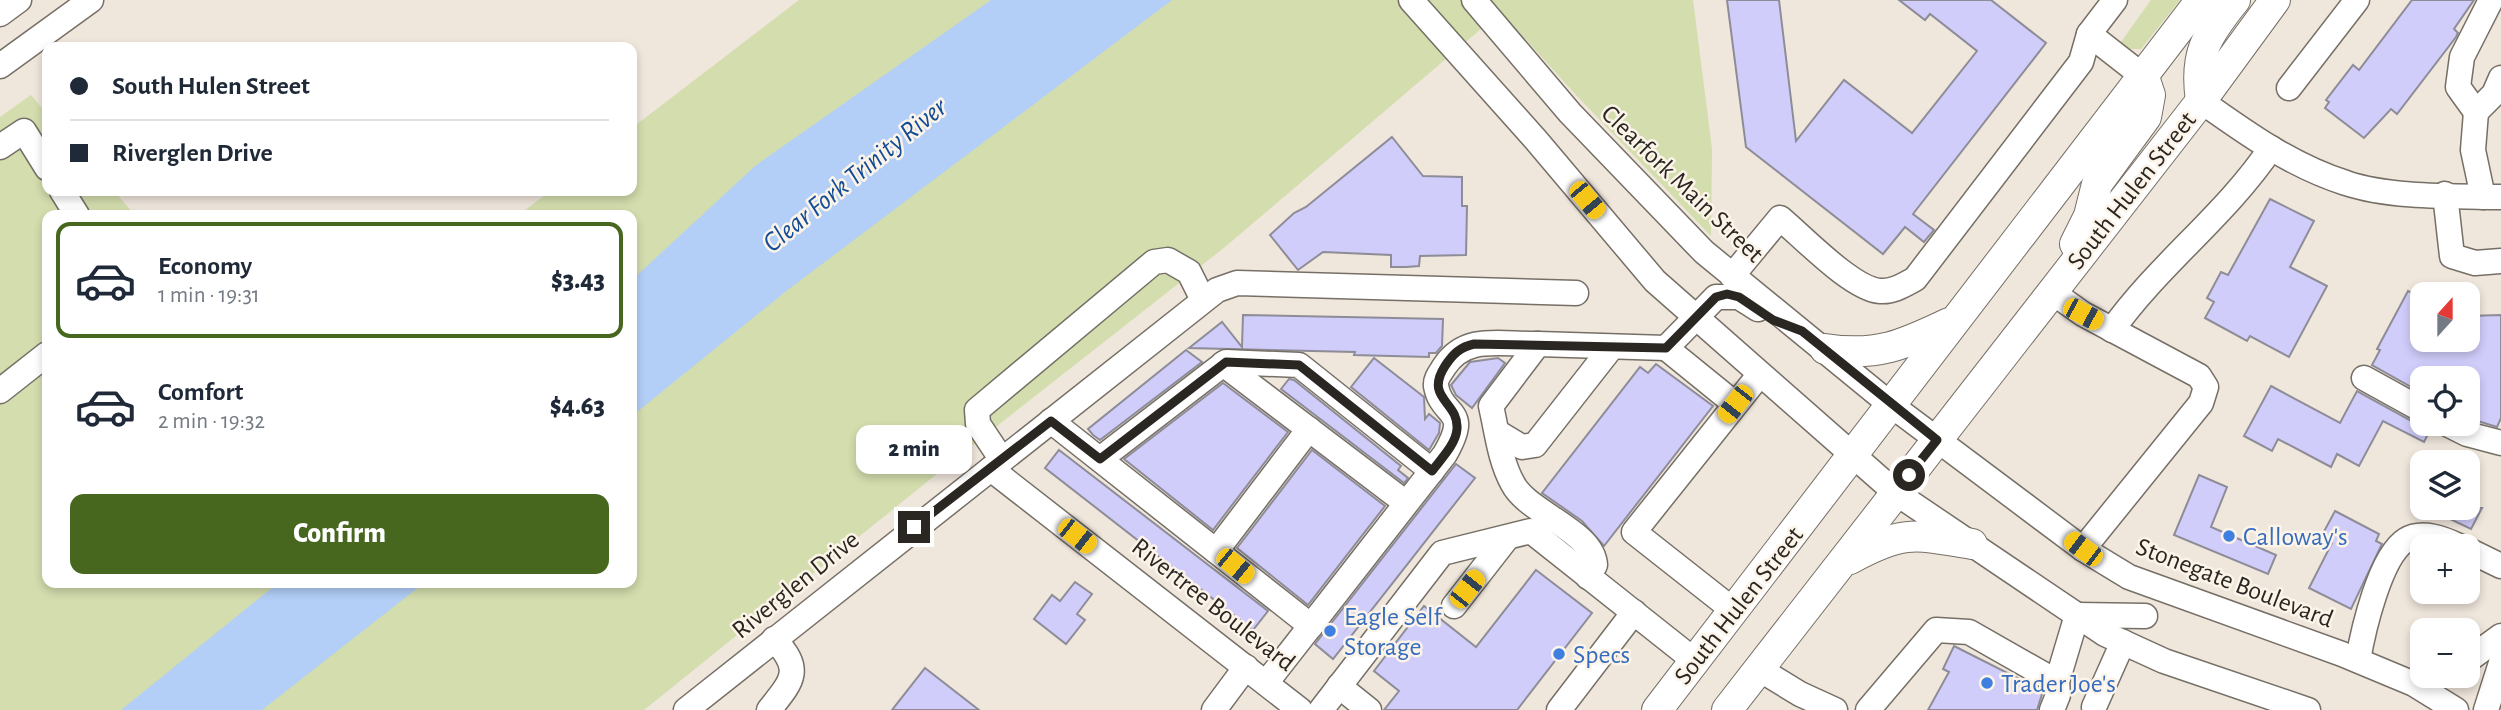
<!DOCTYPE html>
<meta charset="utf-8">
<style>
:root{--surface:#fff;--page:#f6f6f7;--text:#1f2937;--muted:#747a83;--line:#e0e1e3;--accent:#46671d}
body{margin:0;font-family:"Alegreya Sans",sans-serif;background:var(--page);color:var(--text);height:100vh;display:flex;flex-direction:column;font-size:26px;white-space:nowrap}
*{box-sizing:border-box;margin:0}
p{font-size:23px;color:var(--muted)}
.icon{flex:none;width:38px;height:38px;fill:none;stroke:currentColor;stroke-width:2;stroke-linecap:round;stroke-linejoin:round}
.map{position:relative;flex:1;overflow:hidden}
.details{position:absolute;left:42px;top:210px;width:595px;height:378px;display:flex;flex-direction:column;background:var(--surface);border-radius:14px;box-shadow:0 4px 10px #0003}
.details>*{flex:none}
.banner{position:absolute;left:42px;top:42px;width:595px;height:154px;border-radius:14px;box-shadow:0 4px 10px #0003;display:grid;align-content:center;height:154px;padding:0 28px;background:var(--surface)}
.needle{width:46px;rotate:21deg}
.controls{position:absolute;left:2410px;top:282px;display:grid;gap:14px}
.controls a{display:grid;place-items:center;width:70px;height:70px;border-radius:14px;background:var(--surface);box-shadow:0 4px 10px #0003;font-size:35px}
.end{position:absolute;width:32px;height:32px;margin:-16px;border:9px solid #2a2723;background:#fff;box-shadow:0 0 0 4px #fff}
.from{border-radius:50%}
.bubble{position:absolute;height:49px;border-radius:14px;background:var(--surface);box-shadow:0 4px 10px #0003;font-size:23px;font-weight:800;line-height:49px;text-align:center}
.car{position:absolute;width:21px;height:42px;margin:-21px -10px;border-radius:9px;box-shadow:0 0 5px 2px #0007;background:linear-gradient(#f5c518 24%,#345 0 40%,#f5c518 0 76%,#345 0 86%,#f5c518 0)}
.banner b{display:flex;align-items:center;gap:24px;height:66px;font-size:26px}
.banner b+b{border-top:2px solid var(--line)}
.banner i{width:18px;height:18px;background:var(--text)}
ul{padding:12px 0 0;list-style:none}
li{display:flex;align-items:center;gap:21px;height:116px;margin:0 14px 10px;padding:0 14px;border:4px solid transparent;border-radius:14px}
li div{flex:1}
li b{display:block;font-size:26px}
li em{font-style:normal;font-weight:800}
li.on{border-color:var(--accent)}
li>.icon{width:63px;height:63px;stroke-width:1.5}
.cta{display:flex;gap:14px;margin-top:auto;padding:14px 28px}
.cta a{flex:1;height:80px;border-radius:14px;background:var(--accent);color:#fff;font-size:28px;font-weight:800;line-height:80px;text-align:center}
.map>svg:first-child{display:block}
</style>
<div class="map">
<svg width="2501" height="710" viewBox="0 0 2501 710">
<rect width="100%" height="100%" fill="#efe6dc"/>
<g fill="#d3ddad">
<polygon points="799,0 1693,0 1712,149 1711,236 1576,95 1501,12 1225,247 969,448 644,710 0,710 0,117 31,95 47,114 47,191 114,191 135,215 47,215 47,583 632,583 632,215 519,215 550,191 632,191 632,128"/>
<polygon points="2151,0 2180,0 2141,49 2116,49"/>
</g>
<g fill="#b3cff7">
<polygon points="991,0 1172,0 785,292 632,416 632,280 755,166"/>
<polygon points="278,583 424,583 262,710 121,710"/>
</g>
<g fill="#d1cdfb" stroke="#8d8c97" stroke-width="2">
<polygon points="1727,0 1779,0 1796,141 1844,80 1912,133 1977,51 1930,14 1925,20 1899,0 1991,0 2046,43 1913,214 1934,230 1924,242 1905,227 1883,254 1746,147"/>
<polygon points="2412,0 2474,0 2454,29 2458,33 2456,37 2397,114 2391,109 2364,138 2325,108 2329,102 2326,100 2353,65 2359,70"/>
<polygon points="1392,137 1423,176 1462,177 1462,206 1467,206 1466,255 1420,256 1419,266 1406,267 1391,267 1391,255 1323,252 1298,270 1270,235 1294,213 1306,207"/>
<polygon points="2270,199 2314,221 2290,267 2327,286 2289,357 2250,336 2247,341 2205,318 2214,302 2207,298 2221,272 2228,275"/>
<polygon points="2408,291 2422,298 2422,340 2468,340 2468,316 2501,315 2501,418 2497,427 2468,418 2468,378 2422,378 2422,393 2372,365 2380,350 2377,349"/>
<polygon points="1243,315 1443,319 1442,346 1436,353 1429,353 1429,357 1354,355 1355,352 1189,348 1222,322 1242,347"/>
<polygon points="1186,350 1202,362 1100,440 1093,435 1088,429"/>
<polygon points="1374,358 1424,397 1425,419 1429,414 1440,423 1439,433 1429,450 1351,387"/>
<polygon points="1498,358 1505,363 1472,408 1456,395 1451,385 1470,362"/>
<polygon points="1656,364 1713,406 1604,546 1582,521 1542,493 1640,367 1648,373"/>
<polygon points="1289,379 1294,380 1401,466 1398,470 1408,478 1404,483 1281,389"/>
<polygon points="1223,383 1288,432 1213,530 1124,459"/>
<polygon points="2271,386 2340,423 2357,391 2415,423 2432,424 2432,426 2424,442 2383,421 2359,466 2337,454 2331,467 2278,439 2272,451 2244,436"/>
<polygon points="1059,450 1268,611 1253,630 1045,468"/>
<polygon points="1312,450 1385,506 1308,605 1237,548"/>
<polygon points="1456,464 1475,478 1333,659 1315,644"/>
<polygon points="2199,475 2227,487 2211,527 2276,555 2268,574 2174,535"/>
<polygon points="2427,508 2482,508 2471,529"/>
<polygon points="2335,511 2379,534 2376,541 2382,544 2351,609 2309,588 2332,543 2321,537"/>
<polygon points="1536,570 1592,613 1517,710 1384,710 1399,691 1374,671 1424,606 1476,647"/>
<polygon points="1075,582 1092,594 1077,614 1085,620 1066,644 1034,619 1052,595 1060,601"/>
<polygon points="1954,646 2043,691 2037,710 1928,710 1949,672 1943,669"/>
<polygon points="925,668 979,710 892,710"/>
</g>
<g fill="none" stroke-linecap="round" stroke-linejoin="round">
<defs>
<g id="minor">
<polyline points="1411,0 1536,140 1655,281 1896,493 2105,634 2164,661 2308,710"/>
<polyline points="1474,0 1570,113 1704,252 1891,405 2083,549 2129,577 2342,654 2414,684 2456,710"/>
<polyline points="2115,0 2089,34 2144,77"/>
<polyline points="0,14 19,0"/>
<polyline points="0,66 91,0"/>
<polyline points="2289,88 2357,0"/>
<path d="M 2201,101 C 2246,133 2292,166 2346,183 C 2390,198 2454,196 2501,197"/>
<polyline points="2476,112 2494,94 2501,78"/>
<polyline points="0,147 24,131 47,168"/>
<polyline points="62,191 77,215"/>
<polyline points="2445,194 2452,256 2475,263 2501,261"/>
<polyline points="2483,197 2473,150 2476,112 2458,87 2462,57 2491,0"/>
<path d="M 1732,276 L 1780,218 C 1803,237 1852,289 1880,291 C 1893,292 1904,285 1915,279 L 2081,62 L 2089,34"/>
<polyline points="2052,292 2083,314 2199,376 2206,387 2201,403 2083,549"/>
<path d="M 2112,330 C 2159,264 2226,215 2271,148"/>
<polyline points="1666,348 1735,404"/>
<polyline points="1223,364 1406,503"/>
<polyline points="2364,378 2422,410"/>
<polyline points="0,391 47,354"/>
<polyline points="1051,421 1311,626"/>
<polyline points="2447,424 2467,434 2501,443"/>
<polyline points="1497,432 1522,447 1535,445 1611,348"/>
<polyline points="1100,459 1226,362 1299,365 1432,471"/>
<polyline points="1002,460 978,424 977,410 1154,262 1168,260 1189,272 1203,300"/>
<polyline points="991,469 1300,710"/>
<polyline points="2468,550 2501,566"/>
<polyline points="1216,551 1309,429"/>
<path d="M 1588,577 L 1595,565 C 1593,531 1528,513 1513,484 C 1500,461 1497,432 1491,406 L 1538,344 L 1666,348 L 1716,297 L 1739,297 L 1758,309"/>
<polyline points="1454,606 1507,538"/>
<polyline points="1733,610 1634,532 1760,374"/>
<path d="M 2358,660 C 2363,631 2380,556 2406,540 C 2422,530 2444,539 2459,546"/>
<polyline points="2468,660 2501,636"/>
<polyline points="1759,669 1800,694 1835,710"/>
<path d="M 1266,683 L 1445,454 C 1472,407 1442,419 1436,386 C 1435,379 1441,372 1444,367 C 1466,333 1502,345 1538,344"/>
<polyline points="1339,686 1369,710"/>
<polyline points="2094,707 2123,642"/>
<polyline points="686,710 1217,290 1237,283 1576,293"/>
<path d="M 769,710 C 793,680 803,670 774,639"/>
<polyline points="1214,710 1246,667"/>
<polyline points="1321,710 1442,553 1531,531 1695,661"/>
<polyline points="1559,710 1634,612"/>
<polyline points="1868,710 1936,630 1969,632 2057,682"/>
<polyline points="2052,710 2058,695 2057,682 2077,615 2145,616"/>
<polyline points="2486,710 2501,663"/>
</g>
<g id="major">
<path d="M 2201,101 C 2194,54 2206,36 2235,0"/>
<polyline points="2075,244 2089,216 2097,184 2146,117 2150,95 2144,77"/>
<path d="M 1825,349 C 1877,357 1903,345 1949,323"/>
<path d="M 1850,559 C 1903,530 1914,534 1972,544"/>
<polyline points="1657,710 2201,0"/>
<polyline points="1727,710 2201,101 2275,0"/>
</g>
</defs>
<use href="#minor" stroke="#766f66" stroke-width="27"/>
<use href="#major" stroke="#766f66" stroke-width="32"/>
<use href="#minor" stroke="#fff" stroke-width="24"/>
<use href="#major" stroke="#fff" stroke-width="30"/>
</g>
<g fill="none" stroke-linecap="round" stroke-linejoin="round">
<path stroke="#2a2723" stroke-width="9" d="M 914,527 L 1051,421 L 1100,459 L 1226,362 L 1299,365 L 1432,471 C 1441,459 1456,444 1457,429 C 1459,401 1424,399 1445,366 C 1453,354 1460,347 1474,344 L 1666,348 L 1716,297 L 1727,294 L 1739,297 L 1773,320 L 1802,331 L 1937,440 L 1909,475"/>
</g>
<g fill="#3f7fe0" stroke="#fcf4e9" stroke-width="2.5">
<circle cx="2229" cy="536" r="7"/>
<circle cx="1330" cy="631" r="7"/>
<circle cx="1559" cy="654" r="7"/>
<circle cx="1987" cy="683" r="7"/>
</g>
<g text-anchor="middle" stroke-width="5" stroke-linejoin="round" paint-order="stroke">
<g font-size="26" fill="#2a2723" stroke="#fcf4e9">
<text transform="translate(1683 183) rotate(44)" y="9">Clearfork Main Street</text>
<text transform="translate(2131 190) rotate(-52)" y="9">South Hulen Street</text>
<text transform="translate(2235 582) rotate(21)" y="9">Stonegate Boulevard</text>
<text transform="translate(795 584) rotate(-39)" y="9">Riverglen Drive</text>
<text transform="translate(1214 604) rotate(38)" y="9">Rivertree Boulevard</text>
<text transform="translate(1738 605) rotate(-52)" y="9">South Hulen Street</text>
</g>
<g font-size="26" fill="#366cbe" stroke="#fcf4e9" text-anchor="start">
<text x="2243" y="545">Calloway's</text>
<text x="1344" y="625">Eagle Self<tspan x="1344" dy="30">Storage</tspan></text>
<text x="1573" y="663">Specs</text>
<text x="2001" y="692">Trader Joe's</text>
</g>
<g font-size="28" font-style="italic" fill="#134c97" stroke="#fcf4e9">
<text transform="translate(854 174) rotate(-39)" y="10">Clear Fork Trinity River</text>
</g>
</g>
</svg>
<div class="controls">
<a><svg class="needle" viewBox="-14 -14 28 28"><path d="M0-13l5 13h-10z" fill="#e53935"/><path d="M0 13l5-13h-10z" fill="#747a83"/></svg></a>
<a><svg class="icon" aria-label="locate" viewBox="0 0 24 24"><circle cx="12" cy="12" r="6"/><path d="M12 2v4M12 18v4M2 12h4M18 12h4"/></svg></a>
<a><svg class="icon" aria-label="layers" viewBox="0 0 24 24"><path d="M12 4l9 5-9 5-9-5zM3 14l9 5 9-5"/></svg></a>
<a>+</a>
<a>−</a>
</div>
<i class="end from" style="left:1909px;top:475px"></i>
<i class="end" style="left:914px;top:527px"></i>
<div class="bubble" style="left:856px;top:425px;width:116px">2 min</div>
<i class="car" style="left:1587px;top:200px;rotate:140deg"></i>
<i class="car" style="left:2083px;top:314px;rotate:118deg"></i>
<i class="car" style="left:1735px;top:404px;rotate:218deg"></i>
<i class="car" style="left:1077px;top:536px;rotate:128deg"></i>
<i class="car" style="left:2083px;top:549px;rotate:307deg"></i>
<i class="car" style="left:1235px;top:566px;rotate:129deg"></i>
<i class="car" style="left:1467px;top:589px;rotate:38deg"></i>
<div class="banner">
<b><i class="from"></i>South Hulen Street</b>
<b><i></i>Riverglen Drive</b>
</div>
<section class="details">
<ul>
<li class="on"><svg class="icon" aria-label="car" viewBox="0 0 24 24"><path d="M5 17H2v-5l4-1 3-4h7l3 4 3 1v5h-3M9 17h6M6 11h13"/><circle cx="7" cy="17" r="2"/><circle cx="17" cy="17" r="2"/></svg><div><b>Economy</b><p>1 min · 19:31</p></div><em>$3.43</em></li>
<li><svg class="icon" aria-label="car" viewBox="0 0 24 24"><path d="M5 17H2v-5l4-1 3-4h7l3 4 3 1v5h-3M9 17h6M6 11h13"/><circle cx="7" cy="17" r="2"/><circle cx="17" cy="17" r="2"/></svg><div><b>Comfort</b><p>2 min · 19:32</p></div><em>$4.63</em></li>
</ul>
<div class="cta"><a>Confirm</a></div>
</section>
</div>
